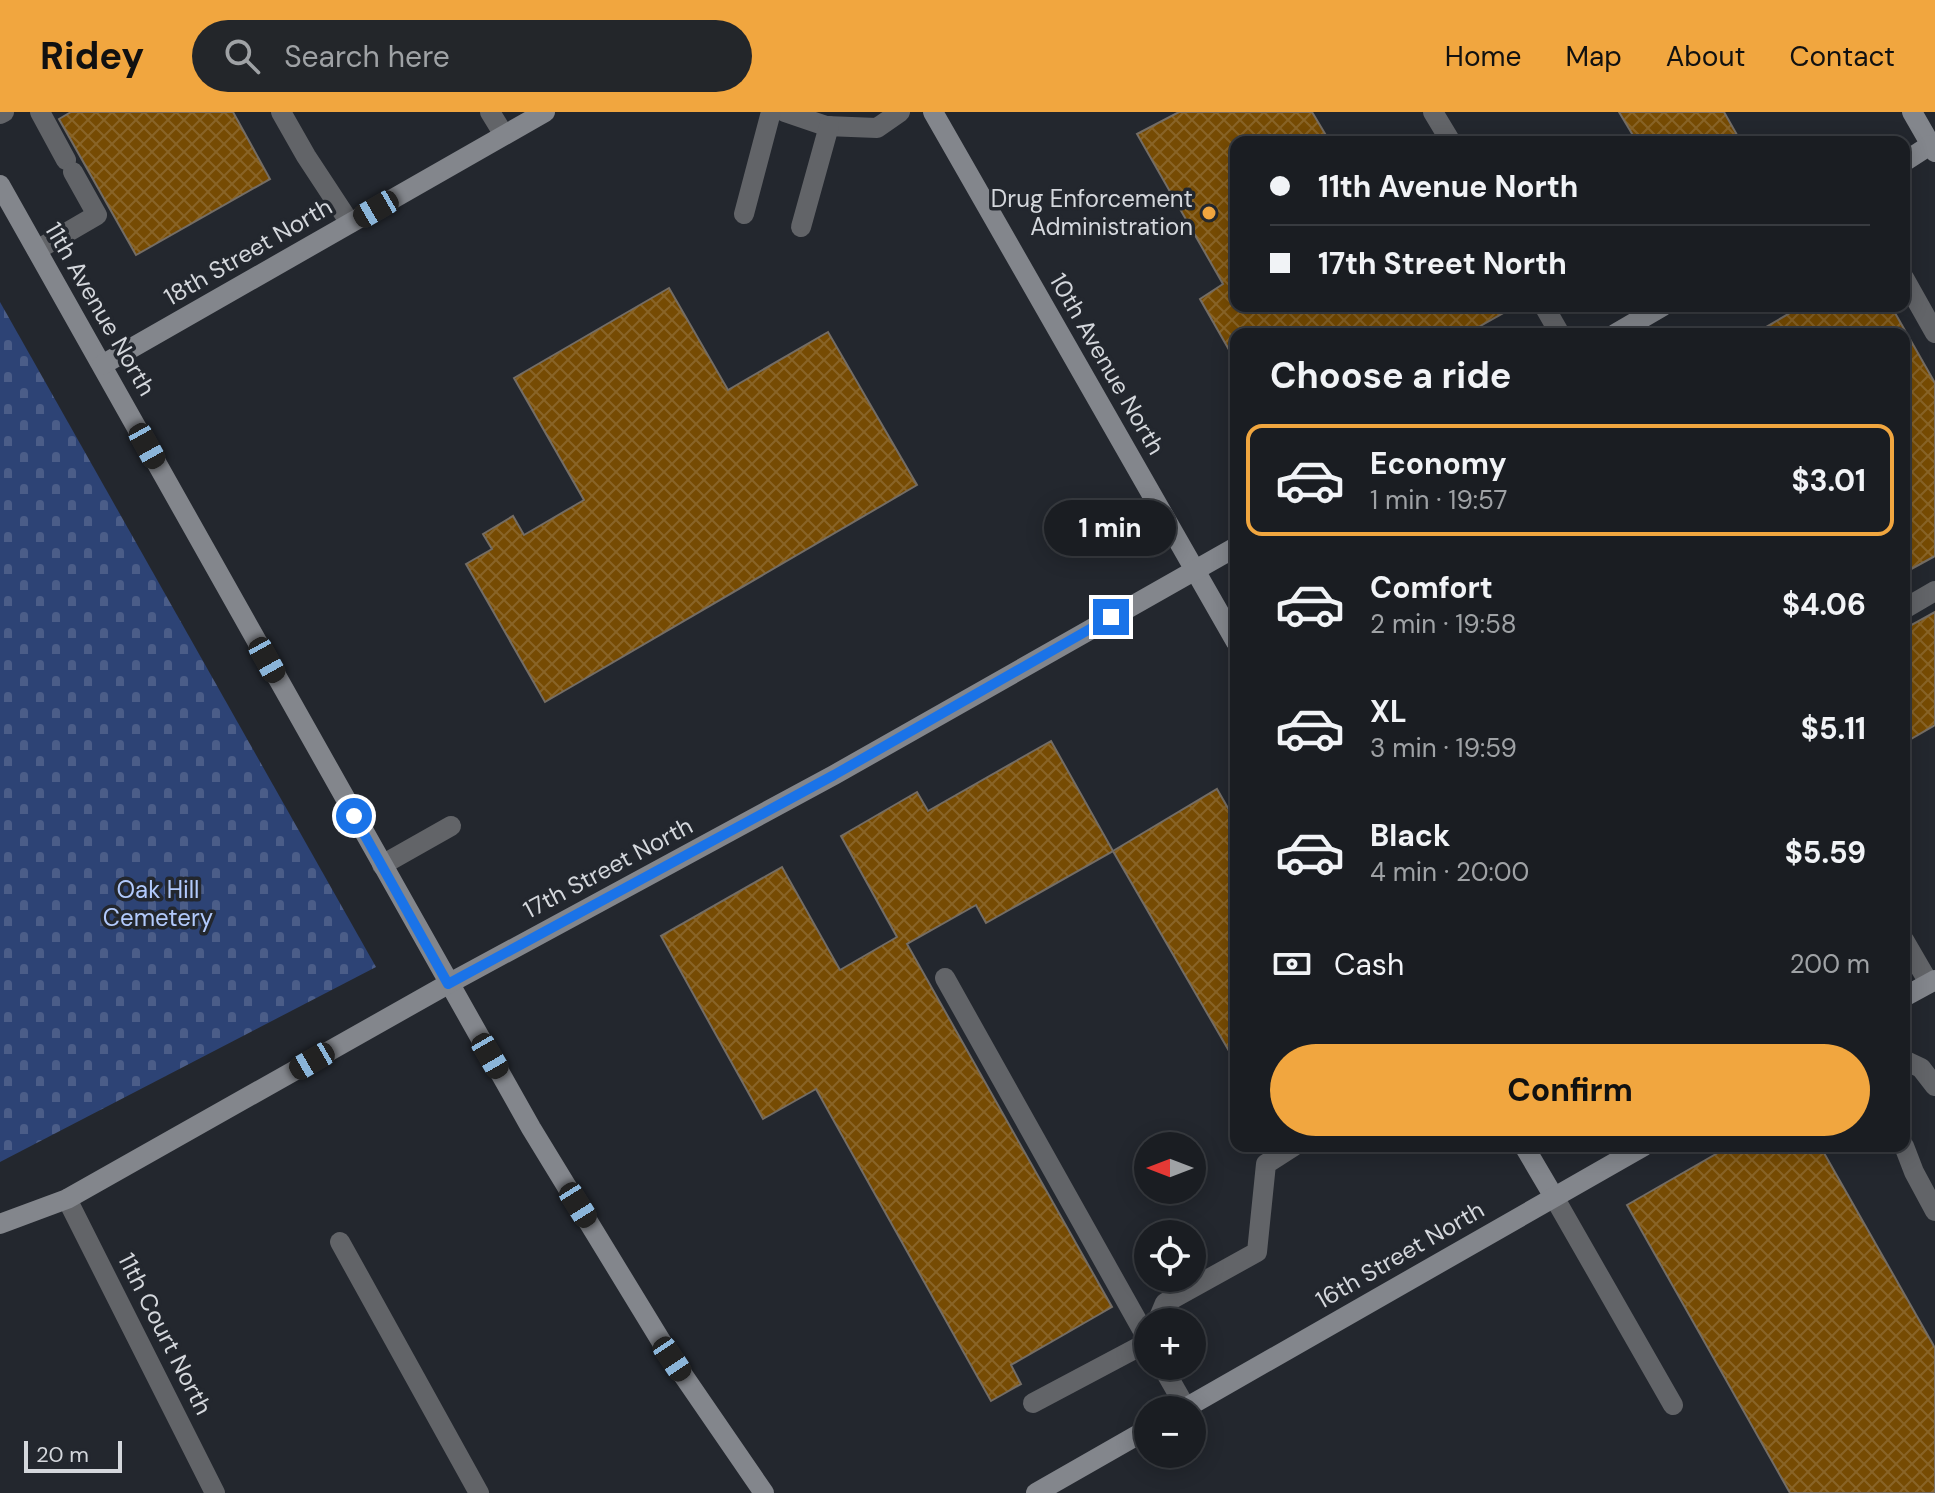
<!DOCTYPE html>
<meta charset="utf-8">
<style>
:root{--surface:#1a1d22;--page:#23262a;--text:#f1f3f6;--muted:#9fa2a5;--line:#383b40;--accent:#f1a63f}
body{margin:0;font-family:"DM Sans",sans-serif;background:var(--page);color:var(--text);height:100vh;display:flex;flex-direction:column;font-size:30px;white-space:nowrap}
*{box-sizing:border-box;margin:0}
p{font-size:26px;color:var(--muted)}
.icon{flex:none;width:44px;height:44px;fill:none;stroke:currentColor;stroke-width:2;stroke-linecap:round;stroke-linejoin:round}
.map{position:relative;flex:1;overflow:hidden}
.side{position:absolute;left:1230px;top:216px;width:680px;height:824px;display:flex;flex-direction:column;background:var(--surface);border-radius:16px;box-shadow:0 4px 20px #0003,0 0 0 2px var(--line)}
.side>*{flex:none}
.guide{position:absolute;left:1230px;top:24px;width:680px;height:176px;border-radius:16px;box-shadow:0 4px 20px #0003,0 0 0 2px var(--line);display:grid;align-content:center;height:176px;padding:0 40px;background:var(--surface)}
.needle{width:52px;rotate:270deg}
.tools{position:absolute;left:1134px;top:1020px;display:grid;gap:16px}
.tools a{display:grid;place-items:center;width:72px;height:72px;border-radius:50%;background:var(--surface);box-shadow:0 4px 20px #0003,0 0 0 2px var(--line);font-size:40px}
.scale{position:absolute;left:24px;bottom:20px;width:98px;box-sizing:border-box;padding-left:8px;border:4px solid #d4d7dc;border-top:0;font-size:22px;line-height:28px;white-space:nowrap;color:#d4d7dc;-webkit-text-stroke:6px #23272e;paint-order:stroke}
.end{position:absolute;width:36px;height:36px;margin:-18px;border:10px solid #1a73e8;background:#fff;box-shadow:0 0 0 4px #fff}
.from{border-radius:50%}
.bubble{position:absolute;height:56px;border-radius:28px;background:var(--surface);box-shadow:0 4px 20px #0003,0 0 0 2px var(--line);font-size:26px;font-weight:700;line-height:56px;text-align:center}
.car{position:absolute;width:24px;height:48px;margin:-24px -12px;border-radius:10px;box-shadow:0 0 6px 2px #0007;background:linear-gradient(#222 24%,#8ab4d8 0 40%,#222 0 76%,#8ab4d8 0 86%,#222 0)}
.guide b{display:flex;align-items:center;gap:28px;height:76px;font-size:30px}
.guide b+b{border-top:2px solid var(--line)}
.guide i{width:20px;height:20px;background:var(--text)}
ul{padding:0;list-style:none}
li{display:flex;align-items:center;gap:24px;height:112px;margin:0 16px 12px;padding:0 24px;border:4px solid transparent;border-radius:16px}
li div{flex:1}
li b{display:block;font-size:30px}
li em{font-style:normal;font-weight:700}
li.on{border-color:var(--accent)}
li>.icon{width:72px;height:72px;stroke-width:1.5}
h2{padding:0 40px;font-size:36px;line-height:96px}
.pay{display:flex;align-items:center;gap:20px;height:88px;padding:0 40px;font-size:30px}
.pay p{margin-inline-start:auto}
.cta{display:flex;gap:16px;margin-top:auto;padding:16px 40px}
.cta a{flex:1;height:92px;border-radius:48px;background:var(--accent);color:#111;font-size:32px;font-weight:700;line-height:92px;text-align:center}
header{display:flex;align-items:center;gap:48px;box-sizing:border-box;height:112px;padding:0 40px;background:var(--accent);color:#111}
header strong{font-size:38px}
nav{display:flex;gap:44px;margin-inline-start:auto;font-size:28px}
.search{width:560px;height:72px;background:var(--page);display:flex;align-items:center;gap:20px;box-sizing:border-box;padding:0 28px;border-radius:44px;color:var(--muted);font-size:30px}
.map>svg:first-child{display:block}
</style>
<header>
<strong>Ridey</strong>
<div class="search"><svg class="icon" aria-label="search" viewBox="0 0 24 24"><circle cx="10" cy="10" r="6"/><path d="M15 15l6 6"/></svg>Search here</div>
<nav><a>Home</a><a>Map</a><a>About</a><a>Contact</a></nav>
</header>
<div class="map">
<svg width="1935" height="1381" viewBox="0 0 1935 1381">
<defs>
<pattern id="cemetery-stones" width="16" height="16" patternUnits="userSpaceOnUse" patternTransform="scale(2)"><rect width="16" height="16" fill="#2d4375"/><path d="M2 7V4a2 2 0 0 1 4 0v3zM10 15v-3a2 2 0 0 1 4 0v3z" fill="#4b5d88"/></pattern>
<pattern id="building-cross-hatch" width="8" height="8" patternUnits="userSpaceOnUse" patternTransform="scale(2)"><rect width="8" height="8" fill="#764b03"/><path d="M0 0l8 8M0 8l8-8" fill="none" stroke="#896427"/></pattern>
</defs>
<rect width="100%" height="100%" fill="#23272e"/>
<polygon fill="url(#cemetery-stones)" points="0,190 376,855 0,1050"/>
<g fill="url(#building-cross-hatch)" stroke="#746d65" stroke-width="2">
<polygon points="71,0 233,0 270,67 136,143 59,7"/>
<polygon points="1179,0 1312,0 1330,30 1236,30 1236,194 1502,194 1505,200 1466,222 1236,222 1236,250 1200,187 1223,172 1137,22"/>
<polygon points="1619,0 1724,0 1741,30 1637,30"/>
<polygon points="669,176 728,278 828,220 917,373 545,590 466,452 492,437 483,422 513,404 524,423 584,388 514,266"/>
<polygon points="1802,194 1891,194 1935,271 1935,444 1904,461 1904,222 1754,222"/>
<polygon points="1935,500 1935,613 1904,631 1904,517"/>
<polygon points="1051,629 1113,739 986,811 976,793 907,832 1112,1195 1011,1253 1021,1272 991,1289 816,977 763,1007 661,824 782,755 840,858 897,825 841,724 917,680 928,699"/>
<polygon points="1217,677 1236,710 1236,951 1113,739"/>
<polygon points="1730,1034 1820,1034 1935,1236 1935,1381 1790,1381 1627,1093"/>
</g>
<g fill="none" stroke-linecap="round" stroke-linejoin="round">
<g stroke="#626468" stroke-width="20">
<polyline points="40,0 66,48"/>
<polyline points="281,0 306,44 350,111"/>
<polyline points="490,0 504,23"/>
<polyline points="785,0 826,14 877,16 900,0"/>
<polyline points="1433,0 1451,30"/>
<polyline points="0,2 4,0"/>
<polyline points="744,102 771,0"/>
<polyline points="801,115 829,14"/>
<polyline points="37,138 97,103 73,60"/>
<polyline points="1904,166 1935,221"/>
<polyline points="1544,194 1560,222"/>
<polyline points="1904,497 1935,479"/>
<polyline points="382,753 451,714"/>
<polyline points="1904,828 1929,871"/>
<polyline points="945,866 1148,1228"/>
<polyline points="1904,948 1921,956 1935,974"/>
<polyline points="1904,1034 1914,1060 1935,1099"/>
<polyline points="1554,1085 1673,1293"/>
<polyline points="340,1130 479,1381"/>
<polyline points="1157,1210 1165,1191 1257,1140 1266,1052 1294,1034"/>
<polyline points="1162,1254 1186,1296"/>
<polyline points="1033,1291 1148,1230"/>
</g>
<polyline stroke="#626468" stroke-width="20" points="67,1087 215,1381"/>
<g stroke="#83868c" stroke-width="20">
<polyline points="933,0 1236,530"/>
<polyline points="1912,0 1935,40"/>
<polyline points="1904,50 1930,33"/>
<polyline points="0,73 531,1016 672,1247 764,1381"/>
<polyline points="1615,222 1663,194"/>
<polyline points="102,253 545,0"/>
<polyline points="1904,885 1935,868"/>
<polyline points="1524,1034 1554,1085"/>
<polyline points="0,1112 67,1087 448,872 834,663 1236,435"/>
<polyline points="1182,1298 1644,1034"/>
<polyline points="1036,1381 1148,1317"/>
</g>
</g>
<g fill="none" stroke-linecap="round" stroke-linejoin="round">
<polyline stroke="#1a73e8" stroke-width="10" points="354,704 448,872 834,663 1111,505"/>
</g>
<circle fill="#f1a63f" stroke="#23272e" stroke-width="3" cx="1209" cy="101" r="8"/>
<g text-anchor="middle" stroke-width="7" stroke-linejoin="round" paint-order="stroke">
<g font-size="24" fill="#d4d7dc" stroke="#23272e" text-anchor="end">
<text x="1193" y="95">Drug Enforcement<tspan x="1193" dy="28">Administration</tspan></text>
</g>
<g font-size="24" fill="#d4d7dc" stroke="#23272e">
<text transform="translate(248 140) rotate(-30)" y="8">18th Street North</text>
<text transform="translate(100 197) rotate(60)" y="8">11th Avenue North</text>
<text transform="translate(1107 252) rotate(60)" y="8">10th Avenue North</text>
<text transform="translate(608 756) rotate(-28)" y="8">17th Street North</text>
<text transform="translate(1400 1143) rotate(-30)" y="8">16th Street North</text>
<text transform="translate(165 1222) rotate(63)" y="8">11th Court North</text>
</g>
<g font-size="24" fill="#b2cafc" stroke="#23272e">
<text x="158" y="786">Oak Hill<tspan x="158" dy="28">Cemetery</tspan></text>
</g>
</g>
</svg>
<div class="tools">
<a><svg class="needle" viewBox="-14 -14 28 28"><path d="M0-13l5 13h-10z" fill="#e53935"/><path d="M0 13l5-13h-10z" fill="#9fa2a5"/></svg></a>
<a><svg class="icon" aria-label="locate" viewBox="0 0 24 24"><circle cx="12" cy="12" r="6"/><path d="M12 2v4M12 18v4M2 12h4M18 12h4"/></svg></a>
<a>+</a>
<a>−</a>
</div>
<div class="scale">20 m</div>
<i class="end from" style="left:354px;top:704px"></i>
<i class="end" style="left:1111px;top:505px"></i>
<div class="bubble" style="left:1044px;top:388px;width:132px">1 min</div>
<i class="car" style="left:376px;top:97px;rotate:240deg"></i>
<i class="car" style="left:147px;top:334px;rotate:151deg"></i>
<i class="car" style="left:267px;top:548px;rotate:151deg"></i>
<i class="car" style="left:490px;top:944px;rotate:150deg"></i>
<i class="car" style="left:312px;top:949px;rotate:240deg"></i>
<i class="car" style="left:578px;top:1093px;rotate:148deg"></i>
<i class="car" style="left:672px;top:1247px;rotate:146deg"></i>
<div class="guide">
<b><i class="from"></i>11th Avenue North</b>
<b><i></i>17th Street North</b>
</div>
<section class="side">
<h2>Choose a ride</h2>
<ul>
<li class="on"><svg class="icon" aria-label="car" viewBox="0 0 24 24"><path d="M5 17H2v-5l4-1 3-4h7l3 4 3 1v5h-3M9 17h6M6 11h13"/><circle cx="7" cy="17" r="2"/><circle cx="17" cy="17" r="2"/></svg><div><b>Economy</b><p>1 min · 19:57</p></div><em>$3.01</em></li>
<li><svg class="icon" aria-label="car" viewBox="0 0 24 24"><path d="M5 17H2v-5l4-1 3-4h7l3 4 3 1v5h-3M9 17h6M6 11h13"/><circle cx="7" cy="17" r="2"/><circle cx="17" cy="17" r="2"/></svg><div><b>Comfort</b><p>2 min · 19:58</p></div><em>$4.06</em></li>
<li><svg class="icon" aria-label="car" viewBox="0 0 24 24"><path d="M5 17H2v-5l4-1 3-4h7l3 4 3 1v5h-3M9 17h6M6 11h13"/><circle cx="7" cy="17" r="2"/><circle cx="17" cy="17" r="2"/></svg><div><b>XL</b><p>3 min · 19:59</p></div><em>$5.11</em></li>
<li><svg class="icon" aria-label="car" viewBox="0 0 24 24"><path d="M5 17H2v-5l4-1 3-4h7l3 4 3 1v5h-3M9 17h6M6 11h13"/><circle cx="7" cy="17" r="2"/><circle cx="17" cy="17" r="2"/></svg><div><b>Black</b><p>4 min · 20:00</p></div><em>$5.59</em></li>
</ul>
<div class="pay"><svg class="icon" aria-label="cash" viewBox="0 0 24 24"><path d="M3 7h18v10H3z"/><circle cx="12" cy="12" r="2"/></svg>Cash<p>200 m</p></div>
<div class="cta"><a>Confirm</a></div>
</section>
</div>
